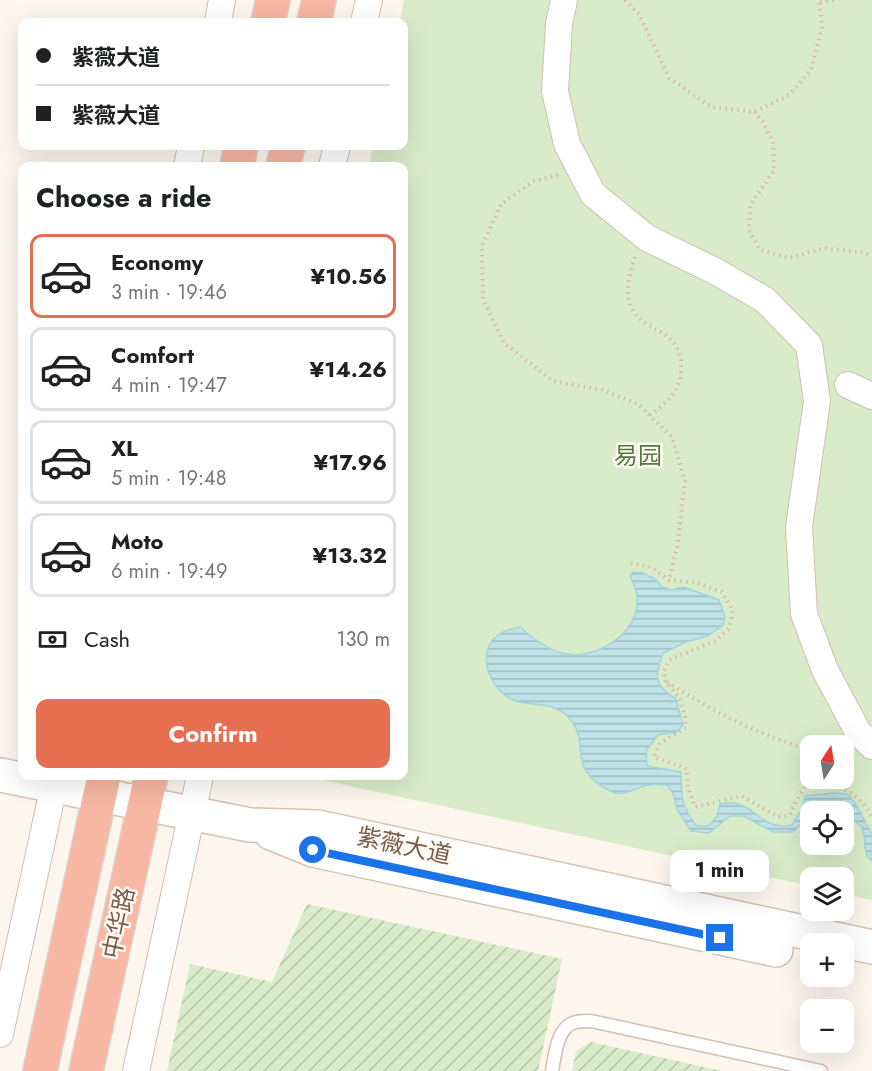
<!DOCTYPE html>
<meta charset="utf-8">
<style>
:root{--surface:#fff;--page:#f6f6f6;--text:#202124;--muted:#757577;--line:#e0e0e0;--accent:#e76f51}
body{margin:0;font-family:Jost,"Noto Sans SC",sans-serif;background:var(--page);color:var(--text);height:100vh;display:flex;flex-direction:column;font-size:22px;white-space:nowrap}
*{box-sizing:border-box;margin:0}
p{font-size:20px;color:var(--muted)}
.icon{flex:none;width:33px;height:33px;fill:none;stroke:currentColor;stroke-width:2;stroke-linecap:round;stroke-linejoin:round}
.map{position:relative;flex:1;overflow:hidden}
.drawer{position:absolute;left:18px;top:162px;width:390px;height:618px;display:flex;flex-direction:column;background:var(--surface);border-radius:12px;box-shadow:0 6px 24px #0002}
.drawer>*{flex:none}
.guide{position:absolute;left:18px;top:18px;width:390px;height:132px;border-radius:12px;box-shadow:0 6px 24px #0002;display:grid;align-content:center;height:132px;padding:0 18px;background:var(--surface)}
.needle{width:39px;rotate:12deg}
.buttons{position:absolute;left:800px;top:735px;display:grid;gap:12px}
.buttons a{display:grid;place-items:center;width:54px;height:54px;border-radius:12px;background:var(--surface);box-shadow:0 6px 24px #0002;font-size:30px}
.end{position:absolute;width:27px;height:27px;margin:-14px;border:8px solid #1a73e8;background:#fff;box-shadow:0 0 0 3px #fff}
.from{border-radius:50%}
.bubble{position:absolute;height:42px;border-radius:12px;background:var(--surface);box-shadow:0 6px 24px #0002;font-size:20px;font-weight:700;line-height:42px;text-align:center}
.guide b{display:flex;align-items:center;gap:21px;height:57px;font-size:22px}
.guide b+b{border-top:2px solid var(--line)}
.guide i{width:15px;height:15px;background:var(--text)}
ul{padding:0;list-style:none}
li{display:flex;align-items:center;gap:18px;height:84px;margin:0 12px 9px;padding:0 6px;border:3px solid var(--line);border-radius:12px}
li div{flex:1}
li b{display:block;font-size:22px}
li em{font-style:normal;font-weight:700}
li.on{border-color:var(--accent)}
li>.icon{width:54px;height:54px;stroke-width:1.5}
h2{padding:0 18px;font-size:27px;line-height:72px}
.pay{display:flex;align-items:center;gap:15px;height:66px;padding:0 18px;font-size:22px}
.pay p{margin-inline-start:auto}
.button{display:flex;gap:12px;margin-top:auto;padding:12px 18px}
.button a{flex:1;height:69px;border-radius:12px;background:var(--accent);color:#fff;font-size:24px;font-weight:700;line-height:69px;text-align:center}
.map>svg:first-child{display:block}
</style>
<div class="map">
<svg width="872" height="1071" viewBox="0 0 872 1071">
<defs>
<pattern id="garden-furrows" width="10" height="10" patternUnits="userSpaceOnUse" patternTransform="scale(1.5)"><rect width="10" height="10" fill="#d8ecc9"/><path d="M-1 1l2-2M0 10L10 0M9 11l2-2" fill="none" stroke="#b4c2a5"/></pattern>
<pattern id="water-rules" width="6" height="5" patternUnits="userSpaceOnUse" patternTransform="scale(1.5)"><rect width="6" height="5" fill="#bfe3e8"/><path d="M0 2.5h6" fill="none" stroke="#a0bbbe"/></pattern>
</defs>
<rect width="100%" height="100%" fill="#fdf6ec"/>
<path fill="#d8ecc9" fill-rule="evenodd" d="M 404,0 L 872,0 L 872,900 L 843,894 L 843,878 L 810,878 L 810,886 L 304,776 L 404,776 L 404,166 L 369,166 L 373,146 L 404,146 L 404,22 L 400,22 ZM 810,746 L 843,746 L 843,778 L 810,778 ZM 810,812 L 843,812 L 843,844 L 810,844 Z"/>
<g fill="url(#garden-furrows)">
<polygon points="307,904 562,959 538,1071 167,1071 190,964 272,982"/>
<polygon points="591,1042 722,1071 572,1071 576,1051"/>
</g>
<path fill="url(#water-rules)" stroke="#a5d3da" stroke-width="1.5" d="M 633,572 L 643,573 L 655,579 L 662,587 L 671,590 L 684,587 L 719,600 L 725,616 L 723,625 L 708,636 L 686,642 L 663,653 C 654,677 654,685 676,699 L 683,725 L 677,732 L 658,735 L 646,751 L 647,766 L 681,772 C 682,799 680,804 697,826 L 709,826 L 717,816 L 720,804 C 758,797 756,832 792,825 L 802,809 L 805,796 L 834,793 L 847,794 L 855,803 L 872,834 L 872,861 C 860,853 869,835 860,825 C 856,821 848,818 843,815 L 843,812 L 810,812 L 810,815 L 793,832 L 773,832 L 744,816 L 730,816 L 709,833 L 691,831 L 677,809 L 673,793 L 667,785 C 661,785 655,784 649,785 C 635,787 624,798 610,791 C 565,768 591,744 570,719 C 554,699 527,708 511,699 C 487,686 474,647 503,632 C 508,629 515,628 520,627 C 531,637 544,647 558,652 C 592,664 641,634 637,597 C 637,590 632,582 630,575 Z"/>
<g fill="none" stroke-linecap="round" stroke-linejoin="round">
<defs>
<path id="lane" d="M 552,1071 C 555,1055 557,1026 576,1022 C 581,1021 586,1021 591,1021 L 821,1071"/>
<g id="street">
<polyline points="564,0 559,24 555,91 567,144 593,194 647,238 715,271 765,300 809,345 817,401 799,527 804,614 825,670 858,732 872,746"/>
<polyline points="218,22 222,0"/>
<polyline points="364,22 369,0"/>
<polyline points="187,166 191,146"/>
<polyline points="332,166 337,146"/>
<polyline points="848,385 872,396"/>
<polyline points="0,1034 56,776"/>
<polyline points="136,1071 200,776"/>
</g>
<g id="secondary">
<polyline points="0,775 250,825 318,827 872,947"/>
<polyline points="271,833 313,850 776,950"/>
</g>
<g id="highway">
<polyline points="268,22 273,0"/>
<polyline points="314,22 319,0"/>
<polyline points="237,166 241,146"/>
<polyline points="283,166 288,146"/>
<polyline points="40,1071 104,776"/>
<polyline points="86,1071 151,776"/>
</g>
</defs>
<use href="#lane" stroke="#d1beb0" stroke-width="15"/>
<use href="#street" stroke="#d1beb0" stroke-width="28"/>
<use href="#secondary" stroke="#d6c0b0" stroke-width="36"/>
<use href="#highway" stroke="#dad1cd" stroke-width="36"/>
<g stroke="#d9b8a5" stroke-width="4" stroke-dasharray="1.5 4.5" stroke-linecap="butt">
<polyline points="625,0 639,14 669,78 711,107 754,112 789,95 811,70 822,27 819,0"/>
<polyline points="820,2 834,0"/>
<polyline points="754,112 763,122 773,142 774,171 750,205 749,230 760,250 789,258 824,248 866,253 872,257"/>
<polyline points="558,175 534,181 501,204 482,246 483,299 504,343 553,381 602,390 638,404 672,437 685,481 677,547 669,580"/>
<path d="M 635,257 C 630,274 624,290 631,307 C 638,324 658,327 670,339 C 686,354 684,381 671,397 C 665,404 656,410 650,416"/>
<path d="M 631,563 L 651,567 L 669,580 L 698,583 L 722,592 L 733,610 L 729,629 L 715,641 L 669,660 L 664,671 L 664,680 L 678,696 L 685,714 L 686,728 L 660,743 L 654,757 L 687,769 L 688,787 L 695,807 L 742,796 L 778,817 L 790,815 L 796,801 L 805,787 C 837,782 855,788 872,817"/>
<path d="M 667,682 C 713,711 752,732 804,748 L 810,748"/>
</g>
<use href="#lane" stroke="#fff" stroke-width="12"/>
<use href="#street" stroke="#fff" stroke-width="26"/>
<use href="#secondary" stroke="#fff" stroke-width="33"/>
<use href="#highway" stroke="#f7b7a3" stroke-width="33"/>
</g>
<g fill="none" stroke-linecap="round" stroke-linejoin="round">
<polyline stroke="#1a73e8" stroke-width="8" points="313,850 720,938"/>
</g>
<g text-anchor="middle" stroke-width="5" stroke-linejoin="round" paint-order="stroke">
<g font-size="24" fill="#537a41" stroke="#fffaf3">
<text x="638" y="464">易园</text>
</g>
<g font-size="24" fill="#7a5c4d" stroke="#fffaf3">
<text transform="translate(404 846) rotate(12)" y="8">紫薇大道</text>
<text transform="translate(119 923) rotate(-78)" y="8">中华路</text>
</g>
</g>
</svg>
<div class="buttons">
<a><svg class="needle" viewBox="-14 -14 28 28"><path d="M0-13l5 13h-10z" fill="#e53935"/><path d="M0 13l5-13h-10z" fill="#757577"/></svg></a>
<a><svg class="icon" aria-label="locate" viewBox="0 0 24 24"><circle cx="12" cy="12" r="6"/><path d="M12 2v4M12 18v4M2 12h4M18 12h4"/></svg></a>
<a><svg class="icon" aria-label="layers" viewBox="0 0 24 24"><path d="M12 4l9 5-9 5-9-5zM3 14l9 5 9-5"/></svg></a>
<a>+</a>
<a>−</a>
</div>
<i class="end from" style="left:313px;top:850px"></i>
<i class="end" style="left:720px;top:938px"></i>
<div class="bubble" style="left:670px;top:850px;width:99px">1 min</div>
<div class="guide">
<b><i class="from"></i>紫薇大道</b>
<b><i></i>紫薇大道</b>
</div>
<section class="drawer">
<h2>Choose a ride</h2>
<ul>
<li class="on"><svg class="icon" aria-label="car" viewBox="0 0 24 24"><path d="M5 17H2v-5l4-1 3-4h7l3 4 3 1v5h-3M9 17h6M6 11h13"/><circle cx="7" cy="17" r="2"/><circle cx="17" cy="17" r="2"/></svg><div><b>Economy</b><p>3 min · 19:46</p></div><em>¥10.56</em></li>
<li><svg class="icon" aria-label="car" viewBox="0 0 24 24"><path d="M5 17H2v-5l4-1 3-4h7l3 4 3 1v5h-3M9 17h6M6 11h13"/><circle cx="7" cy="17" r="2"/><circle cx="17" cy="17" r="2"/></svg><div><b>Comfort</b><p>4 min · 19:47</p></div><em>¥14.26</em></li>
<li><svg class="icon" aria-label="car" viewBox="0 0 24 24"><path d="M5 17H2v-5l4-1 3-4h7l3 4 3 1v5h-3M9 17h6M6 11h13"/><circle cx="7" cy="17" r="2"/><circle cx="17" cy="17" r="2"/></svg><div><b>XL</b><p>5 min · 19:48</p></div><em>¥17.96</em></li>
<li><svg class="icon" aria-label="car" viewBox="0 0 24 24"><path d="M5 17H2v-5l4-1 3-4h7l3 4 3 1v5h-3M9 17h6M6 11h13"/><circle cx="7" cy="17" r="2"/><circle cx="17" cy="17" r="2"/></svg><div><b>Moto</b><p>6 min · 19:49</p></div><em>¥13.32</em></li>
</ul>
<div class="pay"><svg class="icon" aria-label="cash" viewBox="0 0 24 24"><path d="M3 7h18v10H3z"/><circle cx="12" cy="12" r="2"/></svg>Cash<p>130 m</p></div>
<div class="button"><a>Confirm</a></div>
</section>
</div>
